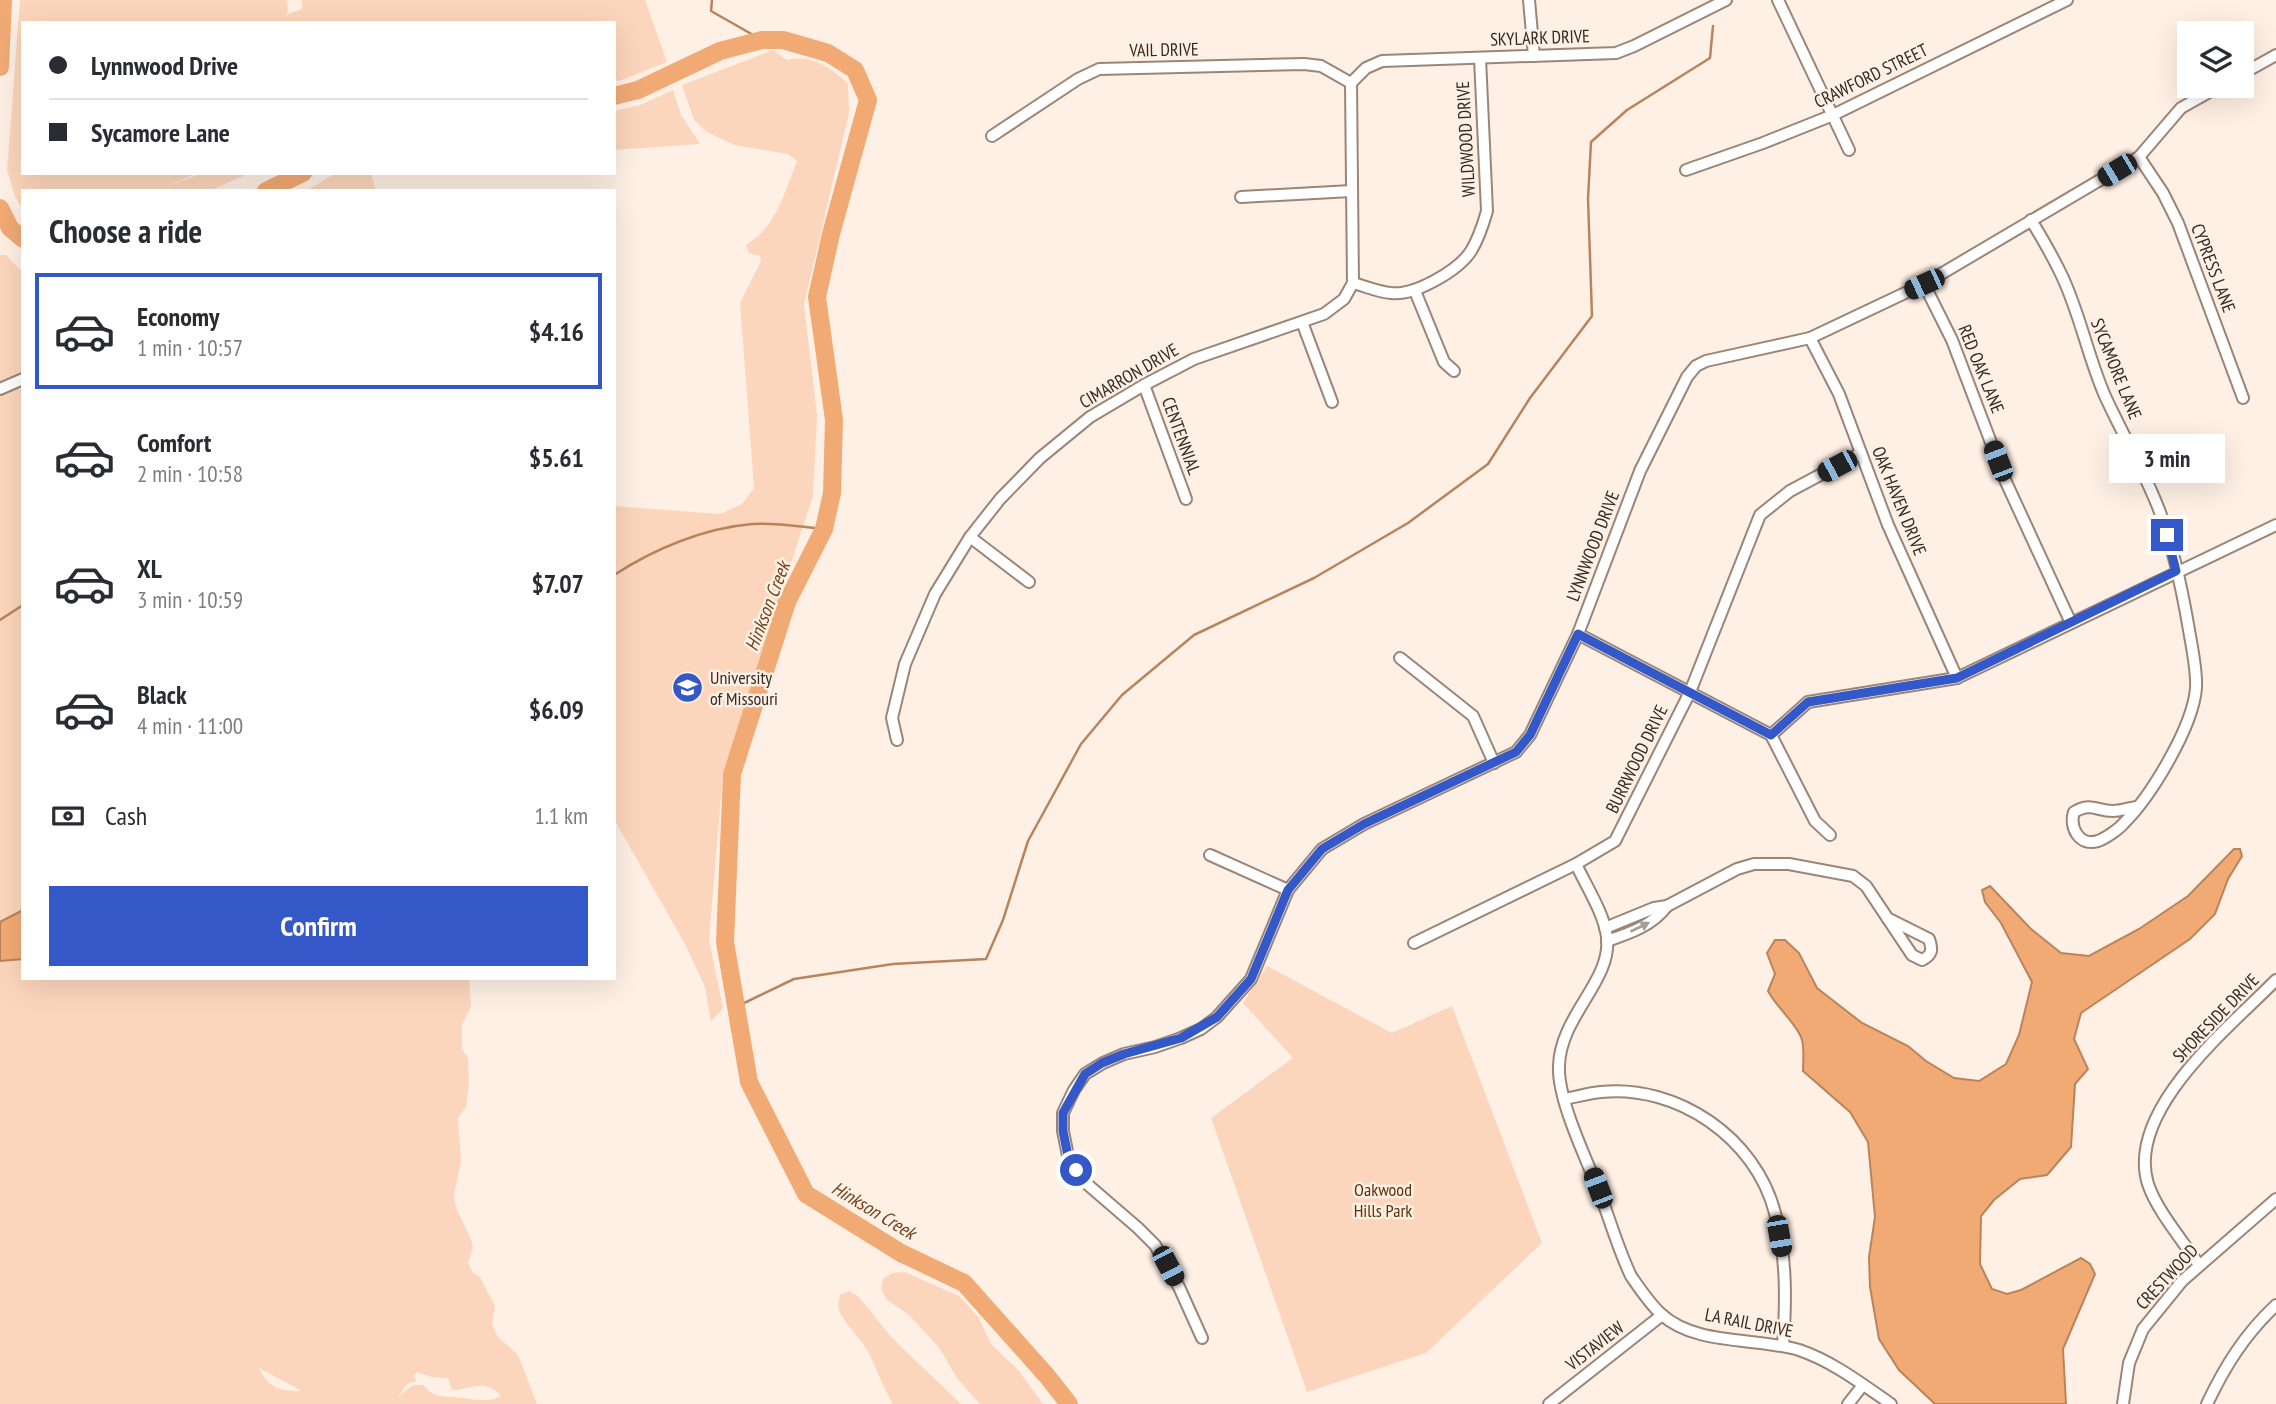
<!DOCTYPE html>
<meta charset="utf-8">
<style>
:root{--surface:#fff;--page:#f7f7f7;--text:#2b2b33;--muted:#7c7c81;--line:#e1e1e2;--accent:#3558c8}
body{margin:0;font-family:"PT Sans Narrow",sans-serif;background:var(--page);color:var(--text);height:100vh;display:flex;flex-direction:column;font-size:26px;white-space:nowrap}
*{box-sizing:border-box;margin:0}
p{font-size:23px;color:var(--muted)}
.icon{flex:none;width:38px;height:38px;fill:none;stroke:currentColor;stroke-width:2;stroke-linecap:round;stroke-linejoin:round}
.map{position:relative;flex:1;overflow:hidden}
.sheet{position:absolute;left:21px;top:189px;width:595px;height:791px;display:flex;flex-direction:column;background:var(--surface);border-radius:0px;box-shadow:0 7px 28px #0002}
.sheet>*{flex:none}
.banner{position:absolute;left:21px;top:21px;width:595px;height:154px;border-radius:0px;box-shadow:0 7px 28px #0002;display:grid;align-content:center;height:154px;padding:0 28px;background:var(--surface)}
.controls{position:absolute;left:2177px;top:21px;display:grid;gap:14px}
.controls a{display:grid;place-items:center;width:77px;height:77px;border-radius:0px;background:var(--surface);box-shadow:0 7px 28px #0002;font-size:35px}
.end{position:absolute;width:32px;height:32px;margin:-16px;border:9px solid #3558c8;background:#fff;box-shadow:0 0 0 4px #fff}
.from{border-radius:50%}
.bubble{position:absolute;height:49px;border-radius:0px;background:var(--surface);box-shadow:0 7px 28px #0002;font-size:23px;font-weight:700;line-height:49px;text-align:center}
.car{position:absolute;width:21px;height:42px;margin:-21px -10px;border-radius:9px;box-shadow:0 0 5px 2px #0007;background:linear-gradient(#222 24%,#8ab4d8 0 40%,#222 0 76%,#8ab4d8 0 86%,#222 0)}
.banner b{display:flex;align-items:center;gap:24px;height:66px;font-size:26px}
.banner b+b{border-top:2px solid var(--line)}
.banner i{width:18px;height:18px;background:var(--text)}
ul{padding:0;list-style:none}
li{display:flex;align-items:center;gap:21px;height:116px;margin:0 14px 10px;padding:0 14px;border:4px solid transparent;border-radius:0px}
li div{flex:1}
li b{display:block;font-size:26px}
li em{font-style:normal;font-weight:700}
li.active{border-color:var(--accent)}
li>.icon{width:63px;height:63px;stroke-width:1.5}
h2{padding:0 28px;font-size:32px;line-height:84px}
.pay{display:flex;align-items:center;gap:18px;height:77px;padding:0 28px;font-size:26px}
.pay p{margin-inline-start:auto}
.cta{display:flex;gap:14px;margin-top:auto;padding:14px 28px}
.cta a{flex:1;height:80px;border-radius:0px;background:var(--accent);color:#fff;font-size:28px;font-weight:700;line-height:80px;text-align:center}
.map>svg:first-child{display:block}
</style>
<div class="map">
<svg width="2276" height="1404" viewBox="0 0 2276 1404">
<rect width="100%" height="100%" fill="#fff0e5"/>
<g fill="#fcd6bc" fill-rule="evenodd">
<polygon points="20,0 287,0 288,10 286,15 302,9 302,0 645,0 667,62 622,80 614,81 614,23 23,23 23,173 197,173 165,187 203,173 250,173 209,191 23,191 23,210 15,196 7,170"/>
<path d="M 773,50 L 787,60 C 811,54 832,68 848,84 L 849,113 L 804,304 L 817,415 L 813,496 L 723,772 L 709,940 L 723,1008 L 711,1022 L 705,987 L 686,946 L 614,819 L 614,506 L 720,514 L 742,504 L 754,488 L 740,303 L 761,261 L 760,256 L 749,253 L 746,245 C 777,226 784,193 797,161 L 788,154 L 734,145 L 707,132 L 694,120 L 682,85 Z"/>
<polygon points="673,90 681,115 700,144 614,150 614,111 640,105"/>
<polygon points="336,173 371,173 376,191 306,191"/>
<path d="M 0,255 L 6,255 L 23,273 L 23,978 L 469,978 L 471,1006 L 462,1025 L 462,1049 L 468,1058 L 469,1083 L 466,1107 L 458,1118 L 461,1161 L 454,1195 L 456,1208 L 471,1239 L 473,1248 L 468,1263 L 473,1273 L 480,1277 L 495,1306 L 492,1324 L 498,1337 L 518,1355 L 537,1404 L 0,1404 ZM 259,1368 L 300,1390 L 300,1391 C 279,1391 268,1387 259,1368 ZM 417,1372 L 432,1377 L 448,1378 L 452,1390 C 470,1390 485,1377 501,1396 C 486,1404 470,1398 453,1397 C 447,1396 442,1397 436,1395 C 431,1394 428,1389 423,1385 L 413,1385 L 398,1397 L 407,1384 L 416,1381 L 414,1375 Z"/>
<polygon points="1267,966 1392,1033 1452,1006 1542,1243 1426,1353 1307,1392 1211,1118 1293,1058 1243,1003"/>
<polygon points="905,1272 959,1296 979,1318 991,1344 1019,1371 1043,1404 980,1404 957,1378 940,1349 924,1331 908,1314 887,1300 881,1289 883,1279 892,1273"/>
<path d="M 849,1291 L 858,1296 L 893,1339 L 961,1404 L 893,1404 C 882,1386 876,1366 866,1348 C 859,1337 849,1328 842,1316 C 837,1309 838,1303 840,1295 Z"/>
</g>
<g fill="#f2aa75" stroke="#b9845c" stroke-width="2">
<path d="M 2234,849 L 2240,849 L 2242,856 L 2228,879 L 2215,914 L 2190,939 L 2081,1013 L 2074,1039 L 2088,1069 L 2075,1084 L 2071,1147 L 2047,1175 L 2020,1179 L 1994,1200 L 1981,1216 L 1980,1264 L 1992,1289 L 2007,1294 L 2021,1290 L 2081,1258 L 2090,1264 L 2095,1274 L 2063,1349 L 2066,1404 L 1935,1404 L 1899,1370 L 1879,1339 L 1870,1287 L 1869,1257 L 1875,1217 L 1868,1142 L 1850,1112 L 1803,1071 C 1803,1061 1805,1047 1801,1037 C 1794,1021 1778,1009 1768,991 L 1775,974 L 1767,953 L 1775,940 L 1785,940 L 1799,953 L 1817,988 L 1862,1023 L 1908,1046 L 1926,1061 L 1954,1078 L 1979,1081 L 2006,1064 L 2019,1035 L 2032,982 L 2001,923 L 1985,902 L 1982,890 L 1990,886 L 2031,929 L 2061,953 L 2089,956 L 2139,929 L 2188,896 Z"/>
<polygon points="23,910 23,959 0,961 0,922"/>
</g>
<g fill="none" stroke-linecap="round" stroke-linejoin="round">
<g stroke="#b9845c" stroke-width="2.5">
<polyline points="712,0 711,11 762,40"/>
<path d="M 614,575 C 654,549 704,528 752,524 C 775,522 801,527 824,529"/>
<polyline points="0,620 23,605"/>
<polyline points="736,1007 794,979 893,964 986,959 1003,920 1028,841 1081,744 1122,695 1194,635 1314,578 1408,523 1488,464 1530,398 1592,316 1588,199 1591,142 1627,110 1710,58 1713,26"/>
</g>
<g stroke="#f2aa75" stroke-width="18">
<polyline points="0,67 3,0"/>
<polyline points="614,96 638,90 720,51 762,40 783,40 828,53 855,70 868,100 831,234 817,297 834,420 832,493 824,529 787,602 732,774 725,942 749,1082 806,1194 901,1253 964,1283 1047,1376 1069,1404"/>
<polyline points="266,191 303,173"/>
<polyline points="0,208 10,228 23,239"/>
</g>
<defs>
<g id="minor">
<polyline points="1529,0 1534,56"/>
<polyline points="1778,0 1849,150"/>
<polyline points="2242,74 2276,55"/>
<polyline points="1351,83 1366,68 1382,61 1616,53 1634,46 1726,0"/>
<polyline points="992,136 1078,79 1099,69 1304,64 1321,66 1351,83"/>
<polyline points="2139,157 2163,193 2178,223 2243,398"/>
<polyline points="1686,170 1763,143 1833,115 2067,0"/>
<polyline points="1241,197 1351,191"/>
<path d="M 2031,220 C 2042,238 2053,257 2062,276 C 2080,314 2088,357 2105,396 C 2122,433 2143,469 2158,507 C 2173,545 2182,589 2189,630 C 2192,648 2197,670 2196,688 C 2193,727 2151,796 2124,823 C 2119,829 2106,838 2098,841 C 2079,847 2069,827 2074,812 C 2092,802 2096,811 2113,811 C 2121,811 2129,808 2136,807"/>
<path d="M 1353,283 C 1365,286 1378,292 1391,293 C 1414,296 1458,271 1471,251 C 1479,238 1483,225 1487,211 L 1480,58"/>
<polyline points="1924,284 1952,340 2006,482 2071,623"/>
<polyline points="1415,291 1444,362 1454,371"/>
<polyline points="1302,322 1332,402"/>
<polyline points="1810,338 1839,394 1888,525 1957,678"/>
<polyline points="1144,385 1186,499"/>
<polyline points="0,389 23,379"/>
<polyline points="970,537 1029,582"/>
<polyline points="1578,634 1771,735 1815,821 1830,835"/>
<polyline points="1400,658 1473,716 1494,763"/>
<polyline points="1771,735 1808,702 1957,678 2276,525"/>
<polyline points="897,740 892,718 905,664 935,594 970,537 1000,499 1040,458 1090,417 1144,385 1194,359 1324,314 1344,299 1353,283 1351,83"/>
<polyline points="1210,855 1288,890"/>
<path d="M 1576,864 C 1586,886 1604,913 1607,937 C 1612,981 1561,1015 1559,1065 C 1557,1099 1586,1158 1599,1191 C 1610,1220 1618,1249 1631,1276 C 1640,1289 1649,1303 1661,1314 C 1696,1346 1755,1337 1799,1350 C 1832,1361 1862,1384 1891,1404"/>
<path d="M 1605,928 L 1654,908 L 1667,906 L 1737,869 L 1754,864 L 1789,864 L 1853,876 L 1866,886 L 1912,955 L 1922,960 C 1932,955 1933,950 1929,939 L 1887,918"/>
<path d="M 1607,941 C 1630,933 1652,926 1667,906"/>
<polyline points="1414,943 1576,864 1615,841 1690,692 1760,515 1790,491 1861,453"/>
<path d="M 1564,1099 C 1576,1097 1589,1093 1601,1092 C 1677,1084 1756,1138 1775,1213 C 1787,1258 1786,1301 1783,1346"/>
<path d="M 2199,1265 C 2183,1241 2157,1211 2148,1184 C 2125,1110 2231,1026 2276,980"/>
<polyline points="1202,1338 1179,1287 1155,1245 1138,1228 1087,1184 1068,1156 1063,1131 1063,1113 1074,1090 1085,1074 1103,1063 1124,1054 1155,1047 1181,1038 1201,1029 1217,1017 1251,979 1288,890 1322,849 1364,824 1516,752 1530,735 1578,634 1640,471 1687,377 1696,366 1706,361 1810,338 1924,284 2139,157 2181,108 2220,86"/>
<polyline points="1549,1404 1662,1315"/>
<polyline points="1848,1404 1863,1385"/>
<polyline points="2123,1404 2129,1363 2143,1329 2182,1281 2276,1199"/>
<path d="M 2207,1404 C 2225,1366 2245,1334 2276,1305"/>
</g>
</defs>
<use href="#minor" stroke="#9c8576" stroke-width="14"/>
<use href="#minor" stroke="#fff" stroke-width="10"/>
</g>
<defs><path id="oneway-solid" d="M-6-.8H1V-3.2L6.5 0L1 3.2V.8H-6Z" transform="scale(1.75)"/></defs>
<use fill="#a39f9c" href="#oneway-solid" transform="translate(1640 927) rotate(-26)"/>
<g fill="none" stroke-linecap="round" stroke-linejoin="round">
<polyline stroke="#3558c8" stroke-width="9" points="1076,1170 1068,1156 1063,1131 1063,1113 1085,1074 1102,1063 1124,1054 1181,1038 1217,1017 1251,979 1288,890 1322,849 1364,824 1516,752 1530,735 1578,634 1771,735 1808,702 1957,678 2176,571 2167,535"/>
</g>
<defs>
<symbol id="university-disc" viewBox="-11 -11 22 22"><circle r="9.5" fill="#3558c8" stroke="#fff0e5"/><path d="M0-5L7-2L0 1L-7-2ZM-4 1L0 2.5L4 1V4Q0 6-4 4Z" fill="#fff"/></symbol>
</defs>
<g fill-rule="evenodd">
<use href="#university-disc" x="670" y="670" width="35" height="35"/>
</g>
<g text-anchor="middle" stroke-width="5" stroke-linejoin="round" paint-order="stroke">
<g font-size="18" fill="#332a23" stroke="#fff0e5">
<text transform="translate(1540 38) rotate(-2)" y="6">SKYLARK DRIVE</text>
<text transform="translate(1164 50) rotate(-1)" y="6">VAIL DRIVE</text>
<text transform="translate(1871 76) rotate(-26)" y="6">CRAWFORD STREET</text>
<text transform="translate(1466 139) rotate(-93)" y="6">WILDWOOD DRIVE</text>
<text transform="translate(2213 268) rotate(69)" y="6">CYPRESS LANE</text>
<text transform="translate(1981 369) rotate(68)" y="6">RED OAK LANE</text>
<text transform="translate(2116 369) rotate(68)" y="6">SYCAMORE LANE</text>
<text transform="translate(1129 376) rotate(-30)" y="6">CIMARRON DRIVE</text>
<text transform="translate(1181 436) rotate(70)" y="6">CENTENNIAL</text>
<text transform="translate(1899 501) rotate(68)" y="6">OAK HAVEN DRIVE</text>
<text transform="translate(1593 546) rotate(-69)" y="6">LYNNWOOD DRIVE</text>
<text transform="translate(1637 759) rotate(-64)" y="6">BURRWOOD DRIVE</text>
<text transform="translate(2216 1018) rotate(-46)" y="6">SHORESIDE DRIVE</text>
<text transform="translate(2167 1277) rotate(-47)" y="6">CRESTWOOD</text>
<text transform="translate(1749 1323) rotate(11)" y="6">LA RAIL DRIVE</text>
<text transform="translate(1595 1346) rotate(-38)" y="6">VISTAVIEW</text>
</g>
<g font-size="18" fill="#332a23" stroke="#fff0e5" text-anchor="start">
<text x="710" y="684">University<tspan x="710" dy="21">of Missouri</tspan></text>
</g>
<g font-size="18" fill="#5d2f04" stroke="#fff0e5">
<text x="1383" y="1196">Oakwood<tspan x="1383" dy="21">Hills Park</tspan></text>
</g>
<g font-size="19" font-style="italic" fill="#71411b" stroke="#fff0e5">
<text transform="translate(767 606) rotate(-69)" y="7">Hinkson Creek</text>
<text transform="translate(874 1210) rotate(31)" y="7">Hinkson Creek</text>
</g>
</g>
</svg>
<div class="controls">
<a><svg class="icon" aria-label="layers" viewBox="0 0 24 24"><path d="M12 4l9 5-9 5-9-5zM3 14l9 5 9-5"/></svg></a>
</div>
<i class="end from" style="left:1076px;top:1170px"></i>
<i class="end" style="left:2167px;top:535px"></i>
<div class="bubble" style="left:2109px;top:434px;width:116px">3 min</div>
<i class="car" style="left:2117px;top:170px;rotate:239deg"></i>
<i class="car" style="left:1924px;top:284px;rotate:245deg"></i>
<i class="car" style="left:1998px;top:461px;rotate:339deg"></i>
<i class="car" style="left:1837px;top:466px;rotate:242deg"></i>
<i class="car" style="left:1598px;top:1188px;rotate:339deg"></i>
<i class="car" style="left:1779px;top:1236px;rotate:170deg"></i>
<i class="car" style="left:1168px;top:1266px;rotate:152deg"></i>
<div class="banner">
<b><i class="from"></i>Lynnwood Drive</b>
<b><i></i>Sycamore Lane</b>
</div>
<section class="sheet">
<h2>Choose a ride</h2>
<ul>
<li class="active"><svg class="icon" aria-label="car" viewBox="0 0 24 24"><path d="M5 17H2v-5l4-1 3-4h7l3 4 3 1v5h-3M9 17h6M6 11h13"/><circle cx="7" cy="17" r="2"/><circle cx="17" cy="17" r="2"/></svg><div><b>Economy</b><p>1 min · 10:57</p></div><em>$4.16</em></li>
<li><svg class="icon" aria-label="car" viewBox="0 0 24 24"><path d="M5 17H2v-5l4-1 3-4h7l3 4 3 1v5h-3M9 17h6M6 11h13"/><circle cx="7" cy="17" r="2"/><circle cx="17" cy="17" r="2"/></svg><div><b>Comfort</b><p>2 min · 10:58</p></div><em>$5.61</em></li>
<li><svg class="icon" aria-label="car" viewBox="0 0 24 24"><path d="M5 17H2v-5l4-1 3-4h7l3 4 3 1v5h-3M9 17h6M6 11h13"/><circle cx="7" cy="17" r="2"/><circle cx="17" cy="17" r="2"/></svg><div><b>XL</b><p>3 min · 10:59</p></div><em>$7.07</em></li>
<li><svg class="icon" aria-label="car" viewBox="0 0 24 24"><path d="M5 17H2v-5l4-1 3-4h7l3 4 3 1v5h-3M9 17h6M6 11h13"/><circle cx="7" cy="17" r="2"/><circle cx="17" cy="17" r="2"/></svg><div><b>Black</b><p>4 min · 11:00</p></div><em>$6.09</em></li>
</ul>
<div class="pay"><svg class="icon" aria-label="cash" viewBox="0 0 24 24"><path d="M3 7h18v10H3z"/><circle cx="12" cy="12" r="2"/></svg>Cash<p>1.1 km</p></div>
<div class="cta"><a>Confirm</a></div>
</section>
</div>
